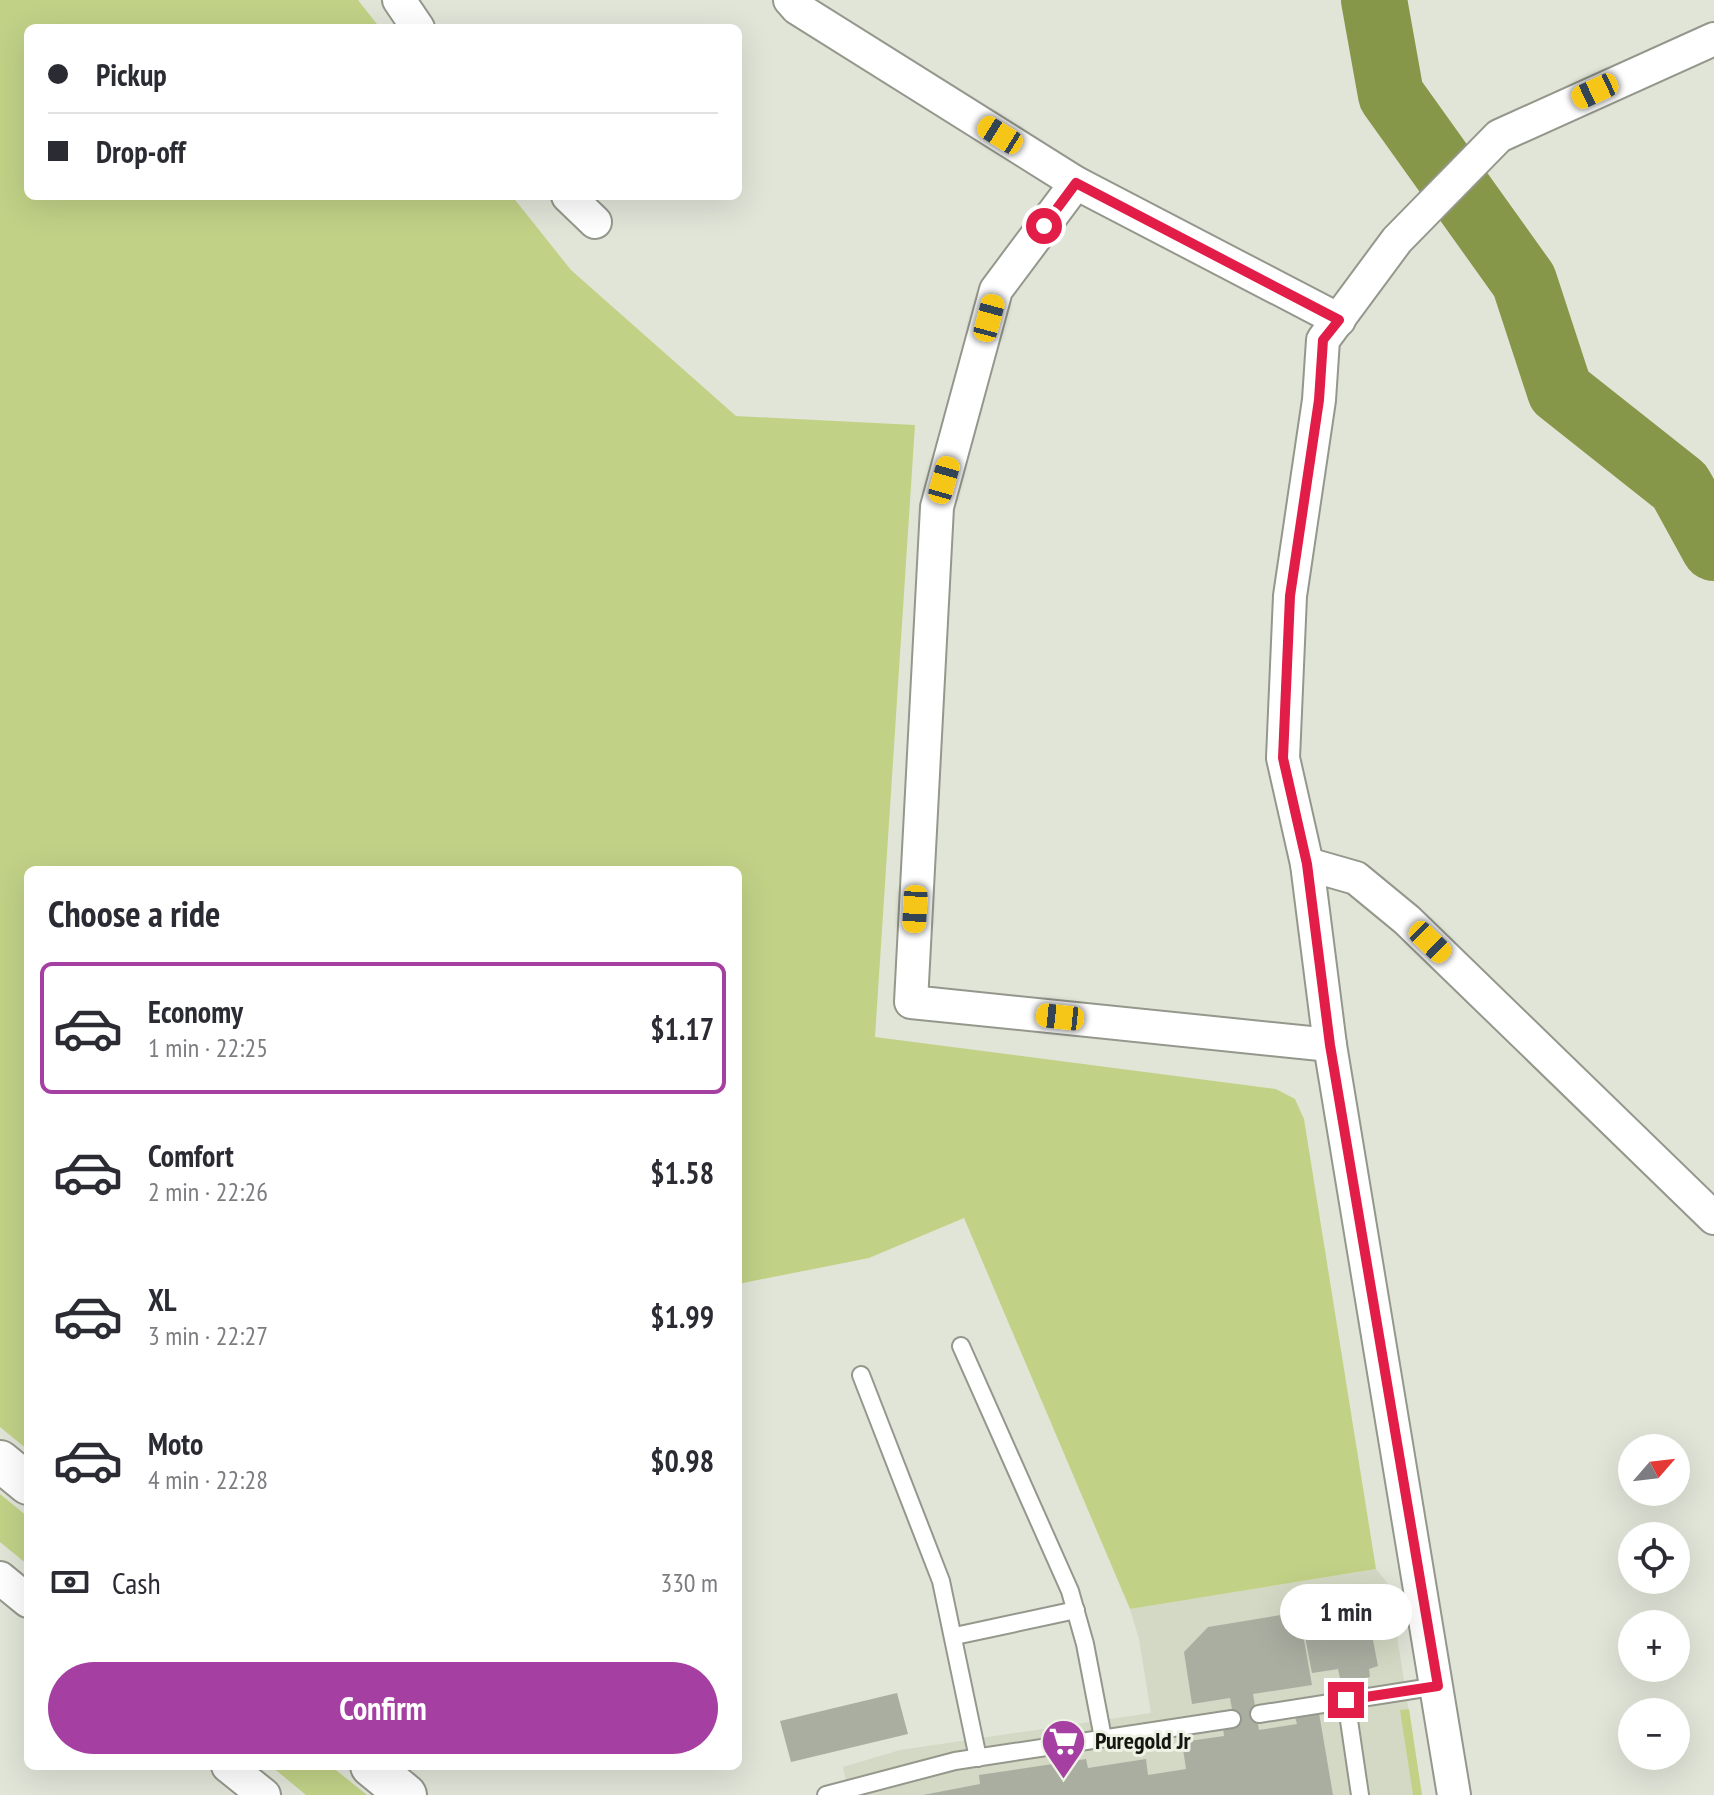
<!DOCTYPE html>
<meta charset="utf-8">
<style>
:root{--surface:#fff;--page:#f2f2f3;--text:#2b2b33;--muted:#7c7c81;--line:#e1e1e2;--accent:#a53fa2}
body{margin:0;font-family:"PT Sans Narrow",sans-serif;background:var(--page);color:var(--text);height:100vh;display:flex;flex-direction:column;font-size:30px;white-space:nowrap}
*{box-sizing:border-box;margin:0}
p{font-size:26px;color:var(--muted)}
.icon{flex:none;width:44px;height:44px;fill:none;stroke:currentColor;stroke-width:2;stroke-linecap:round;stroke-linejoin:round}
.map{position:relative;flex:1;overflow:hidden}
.details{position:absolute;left:24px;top:866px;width:718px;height:904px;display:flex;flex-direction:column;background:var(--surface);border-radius:12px;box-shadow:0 8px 32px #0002}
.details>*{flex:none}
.top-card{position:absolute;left:24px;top:24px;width:718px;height:176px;border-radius:12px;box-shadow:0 8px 32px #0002;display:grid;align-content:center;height:176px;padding:0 24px;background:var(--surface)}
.needle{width:52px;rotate:62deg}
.controls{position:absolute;left:1618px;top:1434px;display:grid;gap:16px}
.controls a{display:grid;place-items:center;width:72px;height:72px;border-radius:50%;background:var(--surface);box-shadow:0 8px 32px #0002;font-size:40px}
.end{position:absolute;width:36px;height:36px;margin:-18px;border:10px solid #e11d48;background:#fff;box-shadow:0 0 0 4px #fff}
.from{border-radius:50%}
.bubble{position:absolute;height:56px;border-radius:28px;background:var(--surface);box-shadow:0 8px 32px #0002;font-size:26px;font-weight:700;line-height:56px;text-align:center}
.car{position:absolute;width:24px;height:48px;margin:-24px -12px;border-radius:10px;box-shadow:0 0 6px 2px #0007;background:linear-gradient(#f5c518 24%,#345 0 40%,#f5c518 0 76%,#345 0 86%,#f5c518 0)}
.top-card b{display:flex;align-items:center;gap:28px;height:76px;font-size:30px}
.top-card b+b{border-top:2px solid var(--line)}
.top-card i{width:20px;height:20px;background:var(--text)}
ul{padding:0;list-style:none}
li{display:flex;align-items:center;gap:24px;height:132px;margin:0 16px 12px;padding:0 8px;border:4px solid transparent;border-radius:12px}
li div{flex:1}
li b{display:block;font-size:30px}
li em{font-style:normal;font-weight:700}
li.active{border-color:var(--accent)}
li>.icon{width:72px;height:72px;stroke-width:1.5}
h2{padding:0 24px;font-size:36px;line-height:96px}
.pay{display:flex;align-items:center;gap:20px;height:88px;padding:0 24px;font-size:30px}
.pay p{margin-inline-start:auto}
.cta{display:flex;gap:16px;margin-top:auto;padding:16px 24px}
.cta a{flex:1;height:92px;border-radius:48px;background:var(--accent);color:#fff;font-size:32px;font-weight:700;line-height:92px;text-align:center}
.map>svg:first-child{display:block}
</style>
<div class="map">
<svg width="1714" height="1795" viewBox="0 0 1714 1795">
<rect width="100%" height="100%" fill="#e1e5d8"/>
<polygon fill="#d3d9c4" points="1376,1569 1389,1585 1422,1795 849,1795 843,1767 900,1750 1151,1713 1139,1639 1130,1609"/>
<g fill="#c1d287">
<polygon points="0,0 358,0 380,28 28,28 28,196 512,196 571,270 736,416 915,425 875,1037 1276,1089 1295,1099 1304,1119 1376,1569 1130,1609 964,1218 869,1258 738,1284 738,870 28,870 28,1450 0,1427"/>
<polygon points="0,1494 28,1517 28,1565 0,1542"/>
<polygon points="1409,1709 1422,1795 1413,1795 1400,1710"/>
<polygon points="271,1766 331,1766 367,1795 306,1795"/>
</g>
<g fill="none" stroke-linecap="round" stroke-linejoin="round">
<polyline stroke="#879749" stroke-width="66" points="1374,0 1391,95 1524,281 1560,391 1680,486 1714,548"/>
</g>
<g fill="#aaaea1">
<polygon points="1366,1604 1378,1666 1369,1669 1370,1677 1341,1683 1338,1669 1312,1673 1301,1616"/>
<polygon points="1299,1612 1312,1685 1253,1694 1259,1730 1297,1724 1295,1717 1319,1713 1333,1795 923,1795 980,1784 979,1775 1086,1759 1088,1768 1146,1759 1148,1775 1186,1769 1182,1742 1224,1736 1223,1728 1235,1726 1230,1698 1192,1704 1184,1652 1208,1627"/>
<polygon points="897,1693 908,1734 791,1762 780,1721"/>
</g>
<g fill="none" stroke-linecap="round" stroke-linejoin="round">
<defs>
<g id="service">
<polyline points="961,1346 1070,1591 1085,1644 1103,1738"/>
<polyline points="861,1375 941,1581 978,1758"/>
<polyline points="955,1636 1076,1610"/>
<polyline points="1346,1700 1360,1795"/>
<polyline points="1259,1714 1438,1686"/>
<polyline points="826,1795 955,1761 1232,1719"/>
</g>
<g id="minor">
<polyline points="399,0 418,28"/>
<polyline points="790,0 797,8 1076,183 1339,320"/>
<polyline points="1076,183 996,290 937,507 911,1002 1330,1045"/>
<polyline points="568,196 595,222"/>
<polyline points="1307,864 1356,878 1407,920 1714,1218"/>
<polyline points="0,1578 28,1601"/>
<polyline points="228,1766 264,1795"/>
<polyline points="1454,1795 1330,1045 1307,864 1283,758 1290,596 1319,400 1323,340 1397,240 1499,136 1714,39"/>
</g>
<g id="tertiary">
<polyline points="0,1461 28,1484"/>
<polyline points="371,1766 406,1795"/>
</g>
</defs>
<use href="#service" stroke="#94978b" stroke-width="20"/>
<use href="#minor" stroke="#94978b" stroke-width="36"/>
<use href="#tertiary" stroke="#94978b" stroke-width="44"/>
<use href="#service" stroke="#fff" stroke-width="16"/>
<use href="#minor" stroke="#fff" stroke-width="32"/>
<use href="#tertiary" stroke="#fff" stroke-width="40"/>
</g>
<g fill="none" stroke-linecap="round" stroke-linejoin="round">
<polyline stroke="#e11d48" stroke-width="10" points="1044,226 1076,183 1339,320 1323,340 1319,400 1290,596 1283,758 1307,864 1330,1045 1438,1686 1346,1700"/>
</g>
<defs>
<symbol id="supermarket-pin" viewBox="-11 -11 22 30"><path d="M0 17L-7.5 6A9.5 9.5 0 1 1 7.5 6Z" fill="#a53fa2" stroke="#eef2e5"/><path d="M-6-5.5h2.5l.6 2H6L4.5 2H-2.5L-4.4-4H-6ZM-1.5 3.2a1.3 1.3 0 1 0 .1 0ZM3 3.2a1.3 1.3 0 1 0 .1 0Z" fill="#fff"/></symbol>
</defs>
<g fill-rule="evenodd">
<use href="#supermarket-pin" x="1038" y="1716" width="51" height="69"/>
</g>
<g text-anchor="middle" stroke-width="6" stroke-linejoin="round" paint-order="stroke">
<g font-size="24" font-weight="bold" fill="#151611" stroke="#eef2e5" text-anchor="start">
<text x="1095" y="1749">Puregold Jr</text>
</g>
</g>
</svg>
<div class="controls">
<a><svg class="needle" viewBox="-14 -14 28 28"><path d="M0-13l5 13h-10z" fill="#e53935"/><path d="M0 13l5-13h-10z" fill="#7c7c81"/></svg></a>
<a><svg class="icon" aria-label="locate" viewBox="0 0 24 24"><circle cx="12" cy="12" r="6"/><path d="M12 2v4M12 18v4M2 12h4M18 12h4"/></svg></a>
<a>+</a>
<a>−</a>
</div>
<i class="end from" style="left:1044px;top:226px"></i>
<i class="end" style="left:1346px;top:1700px"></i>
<div class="bubble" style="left:1280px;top:1584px;width:132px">1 min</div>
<i class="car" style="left:1595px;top:91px;rotate:245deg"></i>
<i class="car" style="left:1000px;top:135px;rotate:302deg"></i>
<i class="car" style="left:989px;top:318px;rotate:15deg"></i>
<i class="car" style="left:944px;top:480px;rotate:16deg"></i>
<i class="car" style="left:915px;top:909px;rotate:183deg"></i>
<i class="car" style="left:1430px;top:942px;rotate:134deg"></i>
<i class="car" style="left:1060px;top:1017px;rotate:276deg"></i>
<div class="top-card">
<b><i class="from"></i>Pickup</b>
<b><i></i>Drop-off</b>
</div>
<section class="details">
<h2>Choose a ride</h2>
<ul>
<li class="active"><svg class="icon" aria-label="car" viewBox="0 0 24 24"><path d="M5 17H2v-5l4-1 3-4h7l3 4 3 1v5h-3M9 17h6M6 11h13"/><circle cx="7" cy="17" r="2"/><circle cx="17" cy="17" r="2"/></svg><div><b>Economy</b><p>1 min · 22:25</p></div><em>$1.17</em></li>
<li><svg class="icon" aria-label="car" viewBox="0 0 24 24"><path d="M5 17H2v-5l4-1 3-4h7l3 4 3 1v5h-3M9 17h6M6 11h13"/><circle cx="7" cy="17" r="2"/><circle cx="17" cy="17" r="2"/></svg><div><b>Comfort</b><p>2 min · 22:26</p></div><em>$1.58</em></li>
<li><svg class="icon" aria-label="car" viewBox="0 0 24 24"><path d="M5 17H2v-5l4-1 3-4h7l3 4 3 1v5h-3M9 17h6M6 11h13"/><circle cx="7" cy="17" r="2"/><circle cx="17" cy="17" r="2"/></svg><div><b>XL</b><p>3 min · 22:27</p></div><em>$1.99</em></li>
<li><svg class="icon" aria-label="car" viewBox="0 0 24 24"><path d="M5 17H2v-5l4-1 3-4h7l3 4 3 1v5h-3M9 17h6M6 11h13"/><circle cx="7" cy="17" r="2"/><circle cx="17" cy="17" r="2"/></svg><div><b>Moto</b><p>4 min · 22:28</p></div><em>$0.98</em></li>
</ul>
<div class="pay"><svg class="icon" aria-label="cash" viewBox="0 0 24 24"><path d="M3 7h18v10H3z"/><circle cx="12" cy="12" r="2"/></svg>Cash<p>330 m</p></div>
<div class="cta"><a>Confirm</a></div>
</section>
</div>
